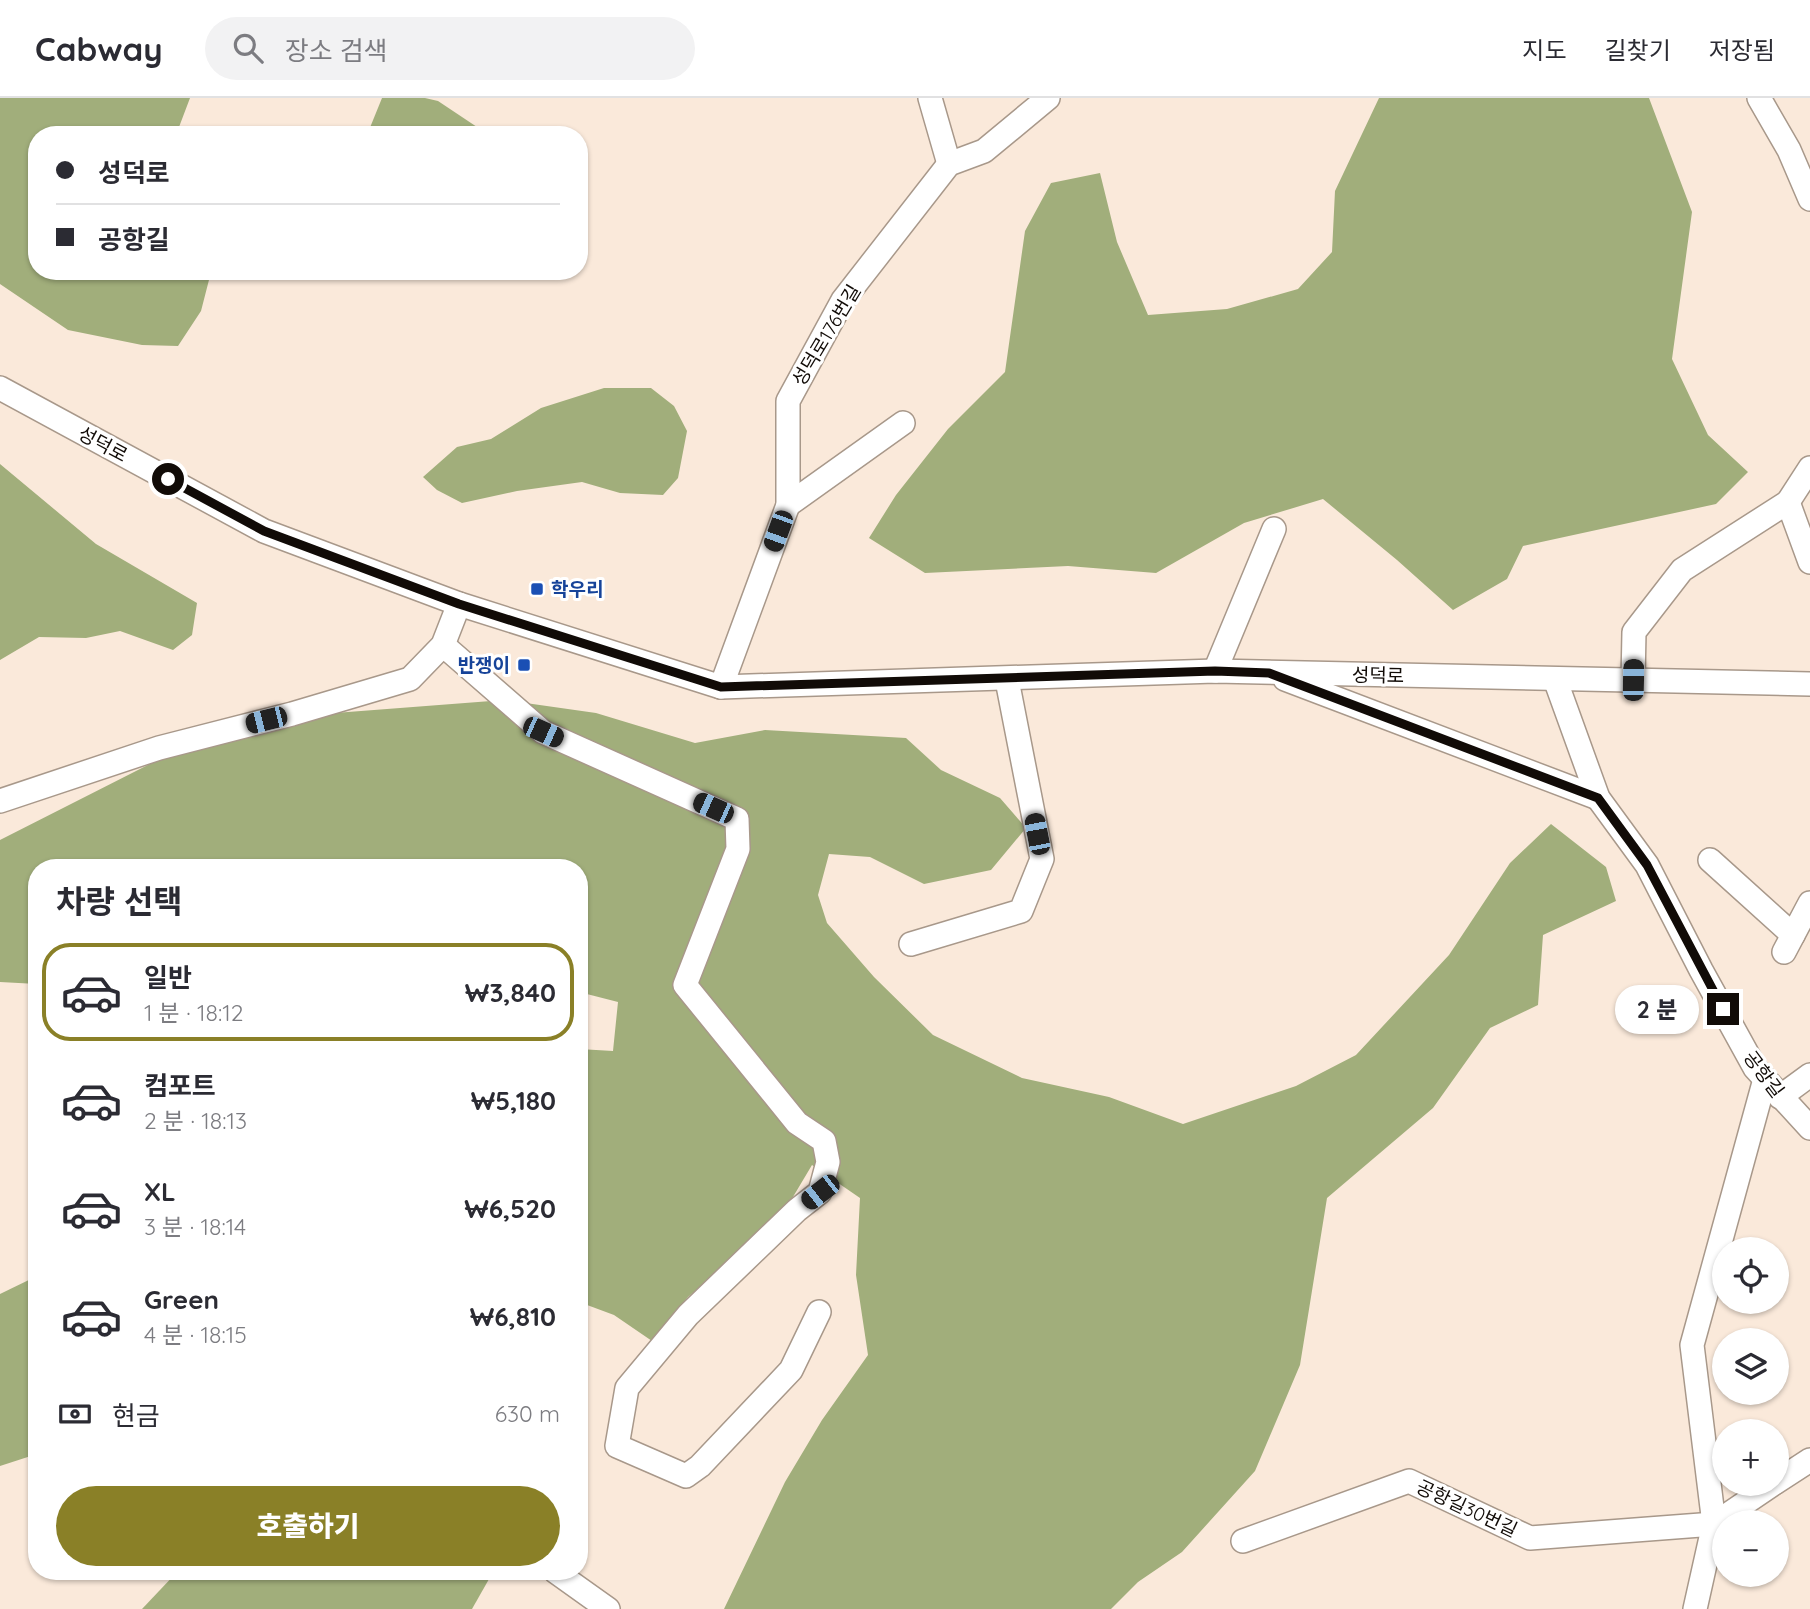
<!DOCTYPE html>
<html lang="ko">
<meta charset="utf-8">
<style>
:root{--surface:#fff;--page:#f2f2f3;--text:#2b2b33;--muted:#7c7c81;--line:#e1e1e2;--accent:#8a8027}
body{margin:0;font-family:Quicksand,"Noto Sans KR",sans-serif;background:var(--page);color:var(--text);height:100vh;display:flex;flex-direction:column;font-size:26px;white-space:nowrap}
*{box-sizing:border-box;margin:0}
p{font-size:23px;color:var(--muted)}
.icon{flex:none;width:38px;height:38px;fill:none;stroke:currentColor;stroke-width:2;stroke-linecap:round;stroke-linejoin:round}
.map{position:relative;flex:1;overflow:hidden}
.side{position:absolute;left:28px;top:761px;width:560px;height:721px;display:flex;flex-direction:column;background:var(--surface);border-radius:28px;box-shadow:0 2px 5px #0004}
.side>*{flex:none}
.guide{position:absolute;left:28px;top:28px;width:560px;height:154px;border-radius:28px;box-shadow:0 2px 5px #0004;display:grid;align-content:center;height:154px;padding:0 28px;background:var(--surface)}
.fabs{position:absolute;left:1712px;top:1139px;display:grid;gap:14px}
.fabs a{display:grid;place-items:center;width:77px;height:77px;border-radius:50%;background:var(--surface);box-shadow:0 2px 5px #0004;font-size:35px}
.end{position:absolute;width:32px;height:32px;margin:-16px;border:9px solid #110b07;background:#fff;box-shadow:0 0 0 4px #fff}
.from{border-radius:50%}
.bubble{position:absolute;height:49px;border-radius:24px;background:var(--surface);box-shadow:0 2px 5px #0004;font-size:23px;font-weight:800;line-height:49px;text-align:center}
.car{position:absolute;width:21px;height:42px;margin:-21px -10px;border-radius:9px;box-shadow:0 0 5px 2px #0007;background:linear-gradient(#222 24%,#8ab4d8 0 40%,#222 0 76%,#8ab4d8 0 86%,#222 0)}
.guide b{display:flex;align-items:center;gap:24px;height:66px;font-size:26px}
.guide b+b{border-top:2px solid var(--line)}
.guide i{width:18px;height:18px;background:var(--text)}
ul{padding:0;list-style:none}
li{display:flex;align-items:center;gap:21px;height:98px;margin:0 14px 10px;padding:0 14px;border:4px solid transparent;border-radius:28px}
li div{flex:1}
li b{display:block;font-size:26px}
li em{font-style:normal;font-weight:800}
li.on{border-color:var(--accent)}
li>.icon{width:63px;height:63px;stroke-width:1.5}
h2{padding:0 28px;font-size:32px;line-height:84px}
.pay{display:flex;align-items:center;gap:18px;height:77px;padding:0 28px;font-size:26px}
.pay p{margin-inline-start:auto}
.cta{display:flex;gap:14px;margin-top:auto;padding:14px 28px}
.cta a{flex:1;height:80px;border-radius:42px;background:var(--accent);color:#fff;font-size:28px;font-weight:800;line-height:80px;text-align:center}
header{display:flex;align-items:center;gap:42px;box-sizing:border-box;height:98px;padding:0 35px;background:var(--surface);border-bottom:2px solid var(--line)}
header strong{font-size:33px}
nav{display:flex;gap:38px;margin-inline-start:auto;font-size:24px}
.search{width:490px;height:63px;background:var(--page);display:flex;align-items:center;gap:18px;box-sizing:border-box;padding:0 24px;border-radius:38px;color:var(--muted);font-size:26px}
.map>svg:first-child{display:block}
</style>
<header>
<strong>Cabway</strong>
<div class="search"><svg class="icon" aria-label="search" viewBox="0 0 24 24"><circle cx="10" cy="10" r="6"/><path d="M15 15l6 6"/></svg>장소 검색</div>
<nav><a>지도</a><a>길찾기</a><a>저장됨</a></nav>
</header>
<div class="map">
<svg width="1810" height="1511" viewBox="0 0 1810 1511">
<rect width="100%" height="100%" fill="#fae9da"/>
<g fill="#a1ae7b">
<polygon points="0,0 190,0 176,37 37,37 37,173 208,173 210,178 201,213 178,248 142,247 68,232 0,186"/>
<polygon points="382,0 425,0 438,3 480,31 483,37 367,37"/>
<polygon points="1379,0 1649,0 1692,114 1672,261 1708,337 1748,374 1716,406 1523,448 1507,481 1453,512 1397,462 1323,401 1244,425 1156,475 1068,468 925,475 869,440 896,397 948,331 1005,274 1025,133 1051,85 1100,75 1117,144 1148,217 1227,211 1298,191 1332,154 1335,93"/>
<polygon points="604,290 651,290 674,308 687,333 678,380 663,397 620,395 582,384 517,393 462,405 437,392 423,379 457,349 491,341 541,310"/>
<polygon points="0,366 96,446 197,505 192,537 173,552 120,533 86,540 39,539 0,562"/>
<polygon points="504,602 596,615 695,645 765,632 906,640 941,672 1000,700 1026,730 991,772 924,786 870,759 829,756 818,797 827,825 874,879 933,937 1022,980 1109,999 1183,1026 1296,988 1356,957 1449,857 1510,765 1551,726 1606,769 1616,803 1543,837 1538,907 1490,930 1433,1010 1327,1100 1300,1267 1255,1373 1182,1454 1138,1484 1111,1511 724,1511 785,1384 822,1322 868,1257 856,1177 860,1100 812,1067 781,1119 688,1199 652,1243 614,1217 579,1204 579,951 613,953 618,904 579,894 579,770 37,770 37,886 0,884 0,742 207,637 322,616"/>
<polygon points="37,1178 37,1356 0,1368 0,1196"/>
<polygon points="177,1474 493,1474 472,1511 142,1511"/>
</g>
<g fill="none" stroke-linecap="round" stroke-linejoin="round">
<defs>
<g id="minor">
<polyline points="930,0 949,66"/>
<polyline points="1759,0 1789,52 1810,101"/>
<polyline points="0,290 264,433 459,506 721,589 1215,573 1810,586"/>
<polyline points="1788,404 1810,370"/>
<polyline points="788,407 903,325"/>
<polyline points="443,547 543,634 737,721 738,751 685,887 797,1025 824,1043 828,1064 820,1094 797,1112 688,1217 627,1290 617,1348 686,1378 700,1368 791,1272 819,1214"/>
<polyline points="1215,573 1274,431"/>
<polyline points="1285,581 1598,700"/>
<polyline points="1555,581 1598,700 1647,767 1701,872 1755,970 1810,1030"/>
<polyline points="1633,582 1634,534 1682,472 1788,404 1810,464"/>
<polyline points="721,589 788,407 788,303 843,202 949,66 984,53 1048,0"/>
<polyline points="0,703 159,650 292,616 410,581 443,547 459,506"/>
<polyline points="1710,762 1793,837"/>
<polyline points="911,846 1021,813 1042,761 1007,582"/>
<polyline points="1784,854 1810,805"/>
<polyline points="1780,999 1810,977"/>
<polyline points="1776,1384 1810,1362"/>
<polyline points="1243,1443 1409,1383 1530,1440 1714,1426 1773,1386"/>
<polyline points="556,1474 608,1511"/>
<polyline points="1695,1511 1714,1426 1692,1247 1765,981"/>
</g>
</defs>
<use href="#minor" stroke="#a8988a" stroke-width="26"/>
<use href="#minor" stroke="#fff" stroke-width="23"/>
</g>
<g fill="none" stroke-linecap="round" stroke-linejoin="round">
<polyline stroke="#110b07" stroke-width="9" points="168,381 264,433 459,506 721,589 1215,573 1269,575 1598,700 1647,767 1723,911"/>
</g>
<g fill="#1a4fb4" stroke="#fff" stroke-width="2.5">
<rect x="530" y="484" width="14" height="14" rx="3.5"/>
<rect x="517" y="560" width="14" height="14" rx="3.5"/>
</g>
<g text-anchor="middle" stroke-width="6" stroke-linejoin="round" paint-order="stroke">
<g font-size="19" fill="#110b07" stroke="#fff">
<text transform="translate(826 237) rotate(-59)" y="7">성덕로176번길</text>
<text transform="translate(103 346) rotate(28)" y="7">성덕로</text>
<text transform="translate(1378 577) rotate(1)" y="7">성덕로</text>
<text transform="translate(1764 976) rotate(53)" y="7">공항길</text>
<text transform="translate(1467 1410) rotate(25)" y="7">공항길30번길</text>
</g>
<g font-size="19" font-weight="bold" fill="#164399" stroke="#fff" text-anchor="start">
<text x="551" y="498">학우리</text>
<text x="510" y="574" text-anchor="end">반쟁이</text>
</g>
</g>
</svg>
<div class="fabs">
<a><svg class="icon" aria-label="locate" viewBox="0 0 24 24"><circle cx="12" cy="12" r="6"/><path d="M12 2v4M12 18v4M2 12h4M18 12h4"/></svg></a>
<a><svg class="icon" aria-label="layers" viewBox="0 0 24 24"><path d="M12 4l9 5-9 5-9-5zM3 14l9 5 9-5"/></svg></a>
<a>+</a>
<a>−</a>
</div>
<i class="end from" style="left:168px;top:381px"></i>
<i class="end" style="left:1723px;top:911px"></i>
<div class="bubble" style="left:1615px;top:887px;width:84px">2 분</div>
<i class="car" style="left:778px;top:433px;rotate:200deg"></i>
<i class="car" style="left:1633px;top:582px;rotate:1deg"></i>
<i class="car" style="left:266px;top:622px;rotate:256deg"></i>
<i class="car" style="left:543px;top:634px;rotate:114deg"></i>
<i class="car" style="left:713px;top:710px;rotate:294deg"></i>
<i class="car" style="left:1037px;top:736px;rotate:349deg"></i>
<i class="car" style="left:820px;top:1094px;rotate:232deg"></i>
<div class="guide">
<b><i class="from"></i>성덕로</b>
<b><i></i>공항길</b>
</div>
<section class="side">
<h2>차량 선택</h2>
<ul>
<li class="on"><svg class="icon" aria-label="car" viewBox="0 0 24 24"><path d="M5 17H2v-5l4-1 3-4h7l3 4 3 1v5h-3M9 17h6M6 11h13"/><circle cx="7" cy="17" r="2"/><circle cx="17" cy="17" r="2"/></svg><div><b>일반</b><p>1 분 · 18:12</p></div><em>₩3,840</em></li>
<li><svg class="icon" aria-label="car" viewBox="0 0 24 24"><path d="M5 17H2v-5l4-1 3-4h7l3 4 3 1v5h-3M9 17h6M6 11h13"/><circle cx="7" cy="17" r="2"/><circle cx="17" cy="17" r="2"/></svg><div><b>컴포트</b><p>2 분 · 18:13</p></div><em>₩5,180</em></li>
<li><svg class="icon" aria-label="car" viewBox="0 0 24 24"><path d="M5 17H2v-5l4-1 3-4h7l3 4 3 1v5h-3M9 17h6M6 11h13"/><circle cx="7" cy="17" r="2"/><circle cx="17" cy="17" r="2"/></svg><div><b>XL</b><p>3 분 · 18:14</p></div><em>₩6,520</em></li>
<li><svg class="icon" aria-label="car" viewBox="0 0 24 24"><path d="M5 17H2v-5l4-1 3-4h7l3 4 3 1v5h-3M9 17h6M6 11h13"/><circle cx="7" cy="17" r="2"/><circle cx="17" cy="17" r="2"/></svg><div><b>Green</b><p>4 분 · 18:15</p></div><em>₩6,810</em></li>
</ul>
<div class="pay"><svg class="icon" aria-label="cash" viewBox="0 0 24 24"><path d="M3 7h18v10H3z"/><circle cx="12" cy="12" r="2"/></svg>현금<p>630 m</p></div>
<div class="cta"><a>호출하기</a></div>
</section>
</div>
